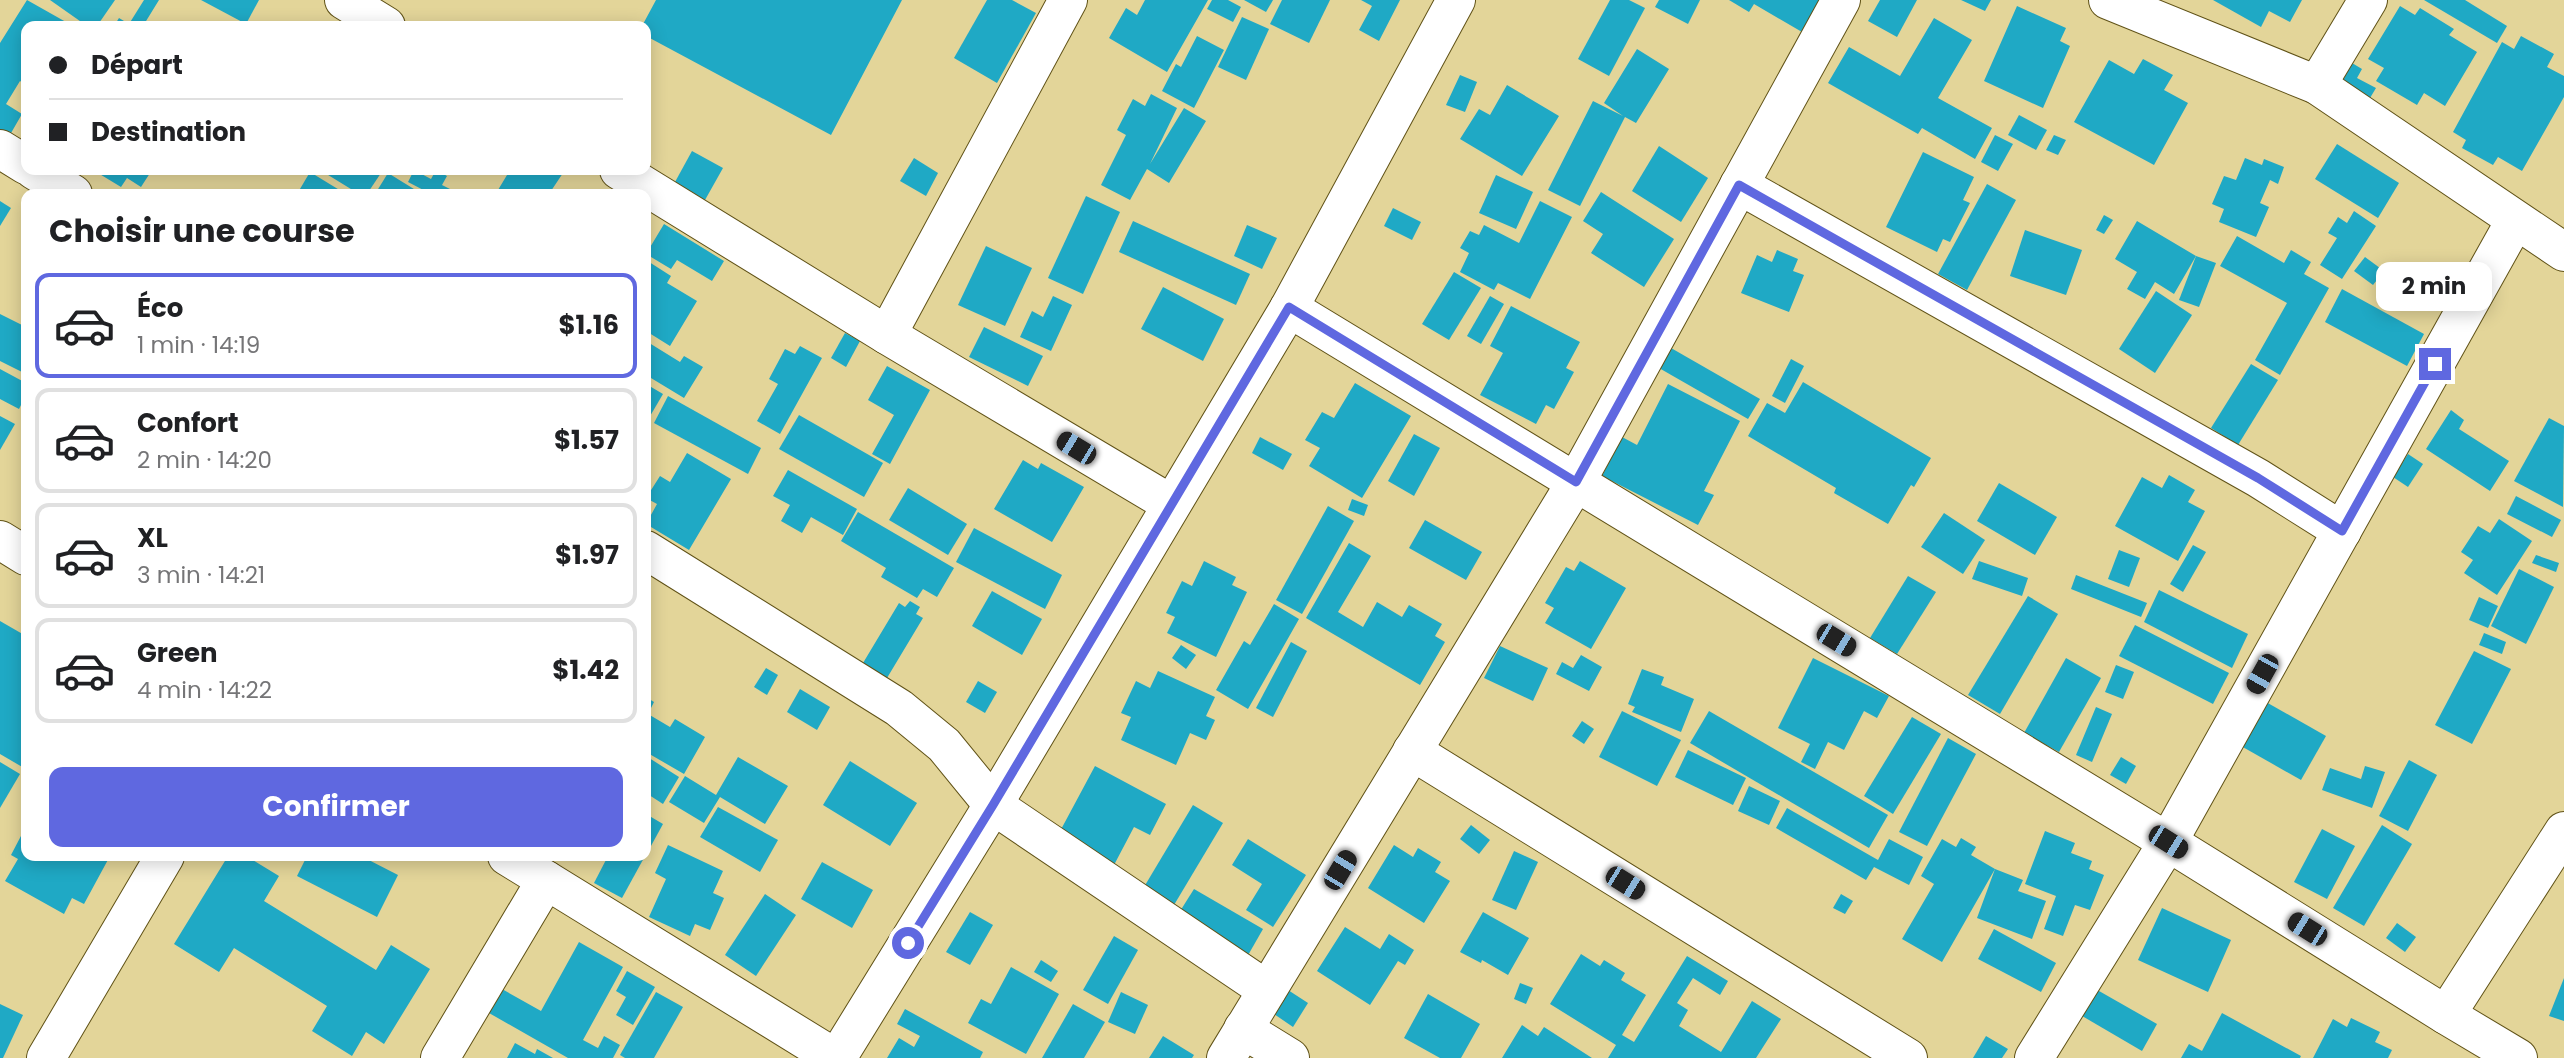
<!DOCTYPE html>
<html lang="fr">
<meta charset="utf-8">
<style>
:root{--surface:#fff;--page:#f2f2f2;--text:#202124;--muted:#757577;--line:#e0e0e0;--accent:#5f68e0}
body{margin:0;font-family:Poppins,sans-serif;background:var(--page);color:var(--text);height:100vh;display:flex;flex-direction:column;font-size:26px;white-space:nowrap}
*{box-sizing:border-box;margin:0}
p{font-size:23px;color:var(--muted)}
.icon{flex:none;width:38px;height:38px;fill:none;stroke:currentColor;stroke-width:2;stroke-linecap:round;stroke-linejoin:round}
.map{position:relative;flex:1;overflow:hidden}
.side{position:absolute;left:21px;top:189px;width:630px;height:672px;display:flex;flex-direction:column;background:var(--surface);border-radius:14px;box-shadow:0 4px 18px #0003}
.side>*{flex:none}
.guide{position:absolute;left:21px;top:21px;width:630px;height:154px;border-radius:14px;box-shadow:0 4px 18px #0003;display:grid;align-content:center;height:154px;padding:0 28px;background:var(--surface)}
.end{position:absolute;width:32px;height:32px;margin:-16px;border:9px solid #5f68e0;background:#fff;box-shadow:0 0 0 4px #fff}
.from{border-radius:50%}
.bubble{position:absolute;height:49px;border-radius:14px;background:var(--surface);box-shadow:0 4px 18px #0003;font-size:23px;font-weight:700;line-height:49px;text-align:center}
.car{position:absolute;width:21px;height:42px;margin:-21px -10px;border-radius:9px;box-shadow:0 0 5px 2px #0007;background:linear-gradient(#222 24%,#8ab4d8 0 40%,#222 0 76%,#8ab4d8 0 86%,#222 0)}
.guide b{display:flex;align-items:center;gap:24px;height:66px;font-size:26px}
.guide b+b{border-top:2px solid var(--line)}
.guide i{width:18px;height:18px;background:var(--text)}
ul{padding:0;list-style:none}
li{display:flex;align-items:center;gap:21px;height:105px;margin:0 14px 10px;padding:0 14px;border:4px solid var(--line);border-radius:14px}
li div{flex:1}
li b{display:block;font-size:26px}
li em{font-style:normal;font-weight:700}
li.active{border-color:var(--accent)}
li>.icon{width:63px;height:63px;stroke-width:1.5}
h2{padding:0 28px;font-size:32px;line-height:84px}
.cta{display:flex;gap:14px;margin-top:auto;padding:14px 28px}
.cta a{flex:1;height:80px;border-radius:14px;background:var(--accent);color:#fff;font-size:28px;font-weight:700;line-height:80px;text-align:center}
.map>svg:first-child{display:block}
</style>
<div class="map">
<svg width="2564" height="1058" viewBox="0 0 2564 1058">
<rect width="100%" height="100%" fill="#e3d599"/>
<g fill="#1fa9c5">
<polygon points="27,0 73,26 26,26 26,85 20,81 6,104 22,114 7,140 0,135 0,43"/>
<polygon points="50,0 115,0 97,26 87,26"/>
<polygon points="144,0 159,0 143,26 114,26 119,18 129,24"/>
<polygon points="201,0 259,0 246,24"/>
<polygon points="656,0 902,0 831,135 646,36 646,26 642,26"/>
<polygon points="987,0 1012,0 1036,13 997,83 954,58"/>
<polygon points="1145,0 1208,0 1167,72 1109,38 1126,8 1137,15"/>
<polygon points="1212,0 1228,0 1241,7 1233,22 1207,9"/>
<polygon points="1244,0 1273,0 1266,12"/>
<polygon points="1282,0 1330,0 1309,43 1270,24"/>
<polygon points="1361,0 1400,0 1379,41 1359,30 1372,6"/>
<polygon points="1610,0 1629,0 1645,8 1609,76 1578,59"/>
<polygon points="1659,0 1700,0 1688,24 1655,7"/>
<polygon points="1729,0 1820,0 1802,32 1754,4 1749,12"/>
<polygon points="1880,0 1917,0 1897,37 1868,21"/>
<polygon points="1961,0 1991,0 1985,11"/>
<polygon points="2213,0 2302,0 2290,22 2269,11 2261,27"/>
<polygon points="2424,0 2465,0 2507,26 2497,43"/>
<polygon points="2017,6 2066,28 2060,41 2070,46 2043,108 1984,81"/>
<polygon points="2400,6 2415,15 2420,8 2454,29 2449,35 2477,52 2445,106 2424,93 2417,105 2376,81 2384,68 2368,59"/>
<polygon points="1242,17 1269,29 1246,80 1218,67"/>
<polygon points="1934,18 1972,40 1938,98 1992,128 1975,159 1922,128 1918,134 1828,83 1849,47 1900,76"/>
<polygon points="1197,36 1224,50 1194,108 1162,91 1176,64 1181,67"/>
<polygon points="2521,36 2554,54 2547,67 2564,76 2564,97 2522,171 2498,157 2493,165 2462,148 2466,140 2453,132 2502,42 2514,49"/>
<polygon points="1637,49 1669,69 1636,123 1625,117 1580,206 1548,190 1593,101 1623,116 1604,103"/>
<polygon points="2143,59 2173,75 2164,90 2188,103 2154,165 2074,122 2109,60 2134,74"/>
<polygon points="2352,63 2362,69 2357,78 2376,88 2370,98 2342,82"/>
<polygon points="1460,75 1477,82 1465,112 1446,105"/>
<polygon points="1507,85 1559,116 1522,176 1460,139 1479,109 1490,115"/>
<polygon points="1151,94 1177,108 1150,164 1184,108 1206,121 1169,183 1147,169 1130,200 1101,185 1126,135 1117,130 1133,99 1145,106"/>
<polygon points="2019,115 2047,130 2036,150 2008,135"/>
<polygon points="1995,135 2013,144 1998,171 1981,162"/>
<polygon points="2054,135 2066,140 2058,155 2046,150"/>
<polygon points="2337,144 2399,183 2378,218 2315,179"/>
<polygon points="1659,146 1708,178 1681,222 1632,191"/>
<polygon points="692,151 723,168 705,200 675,182"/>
<polygon points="1923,152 1974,177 1963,200 1970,203 1950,242 1943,239 1937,252 1886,227"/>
<polygon points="914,158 938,173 926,196 900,181"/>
<polygon points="2245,158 2262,165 2264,159 2284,167 2278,184 2270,180 2260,203 2269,207 2256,237 2219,222 2224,209 2212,204 2224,176 2236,180"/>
<polygon points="93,170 152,170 141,187 127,178 121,187"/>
<polygon points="320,170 383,170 367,194 359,194"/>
<polygon points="414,170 431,179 436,170 447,176 442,185 460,194 431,194 408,182"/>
<polygon points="510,170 518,173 520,170 565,170 549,194 505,194 498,190"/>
<polygon points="310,172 346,194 297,194"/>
<polygon points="388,173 422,194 375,194"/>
<polygon points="1496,175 1533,192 1516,229 1479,213"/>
<polygon points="1987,184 2016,200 1967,290 1938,274"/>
<polygon points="1601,192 1674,239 1644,287 1591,253 1603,234 1583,221"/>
<polygon points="1086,196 1120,212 1083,294 1048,278"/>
<polygon points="0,201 11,208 0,226"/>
<polygon points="1540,201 1572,217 1530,299 1498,283 1494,290 1460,272 1469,253 1460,248 1470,231 1479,235 1484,225 1519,243"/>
<polygon points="1393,208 1421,222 1412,240 1384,226"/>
<polygon points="2354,211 2376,226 2342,279 2320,265 2337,238 2328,233 2338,217 2347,223"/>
<polygon points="2104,215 2113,220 2104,234 2096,230"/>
<polygon points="1133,221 1250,274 1236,305 1119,252"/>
<polygon points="2137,221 2196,256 2174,294 2155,282 2145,299 2127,289 2137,272 2115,259"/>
<polygon points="664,224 724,261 712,281 677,260 671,269 646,254"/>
<polygon points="1247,225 1277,238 1262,269 1234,256"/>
<polygon points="2025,230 2082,250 2066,295 2010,276"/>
<polygon points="2237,236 2284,263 2291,250 2311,262 2304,274 2329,288 2280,375 2255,360 2287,303 2220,266"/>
<polygon points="986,246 1032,268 1005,326 958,305"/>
<polygon points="1777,250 1798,259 1793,271 1804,275 1789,312 1741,293 1757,255 1772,262"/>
<polygon points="2196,256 2216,263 2199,307 2179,300"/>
<polygon points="2365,257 2384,271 2373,285 2354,271"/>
<polygon points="646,260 671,276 667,283 697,301 670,346 646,331"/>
<polygon points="1454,272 1481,288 1449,340 1422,324"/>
<polygon points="1163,287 1224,319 1203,361 1141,329"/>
<polygon points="2342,289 2424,334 2407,366 2325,322"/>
<polygon points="2156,291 2192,315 2155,373 2119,349"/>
<polygon points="1053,296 1072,305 1051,351 1020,337 1032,311 1043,317"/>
<polygon points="1490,296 1504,304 1481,344 1467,336"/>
<polygon points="1511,306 1580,342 1566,368 1574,372 1554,409 1546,405 1536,424 1480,395 1503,353 1490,346"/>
<polygon points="0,314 26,327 26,374 0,361"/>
<polygon points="984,327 1043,356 1028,386 969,357"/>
<polygon points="845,333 860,341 846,367 831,358"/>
<polygon points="646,341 680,362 684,356 703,367 684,398 646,375"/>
<polygon points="800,346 822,358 780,434 757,421 778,384 769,379 785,349 795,354"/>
<polygon points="1671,348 1760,399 1748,419 1659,368"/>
<polygon points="1791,359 1804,366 1785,403 1772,396"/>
<polygon points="2251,364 2278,380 2238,445 2211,428"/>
<polygon points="887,366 930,390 890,464 872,454 894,415 868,400"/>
<polygon points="0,369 26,383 26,395 19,409 0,399"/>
<polygon points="1803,382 1931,458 1914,487 1911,485 1888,524 1834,493 1836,488 1748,436 1767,403 1785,413"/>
<polygon points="1355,383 1411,416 1362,498 1309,466 1320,448 1305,440 1322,412 1334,418"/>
<polygon points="646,384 663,394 646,423"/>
<polygon points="1668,384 1740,421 1704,491 1714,495 1698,525 1602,476 1622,437 1637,445"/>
<polygon points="668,396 761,448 748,474 654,423"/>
<polygon points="2451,410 2464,420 2459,429 2509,461 2490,491 2426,449"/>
<polygon points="799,415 883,463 864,497 779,449"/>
<polygon points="0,416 15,424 0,450"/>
<polygon points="2549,418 2564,426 2563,507 2514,481"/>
<polygon points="1414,434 1440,448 1414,496 1388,481"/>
<polygon points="1260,437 1292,454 1283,470 1252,453"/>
<polygon points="687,453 731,479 689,550 646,524 657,504 646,498 660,476 670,482"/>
<polygon points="2408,454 2423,464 2408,487 2393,477"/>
<polygon points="1023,460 1038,469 1041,463 1084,487 1052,542 994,509"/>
<polygon points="788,470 857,509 843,535 811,517 802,533 781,521 790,505 773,496"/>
<polygon points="2169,475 2195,490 2188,502 2205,511 2178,561 2115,526 2142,477 2162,488"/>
<polygon points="1999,483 2057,517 2035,555 1977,521"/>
<polygon points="908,488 967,524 948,555 889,520"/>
<polygon points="2516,496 2561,520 2552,537 2507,514"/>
<polygon points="1352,499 1368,505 1364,516 1348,510"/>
<polygon points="1328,506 1354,521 1302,614 1276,600"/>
<polygon points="858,512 954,568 937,597 923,589 917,598 881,577 886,568 841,541"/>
<polygon points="1944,513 1985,540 1963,574 1921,547"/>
<polygon points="2499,519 2532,541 2497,595 2464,573 2473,560 2461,552 2478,526 2490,533"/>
<polygon points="1425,520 1482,552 1466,580 1409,548"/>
<polygon points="974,528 1062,575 1045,609 956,562"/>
<polygon points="1349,543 1371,556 1338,612 1363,627 1377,602 1402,617 1409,605 1442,624 1435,636 1445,642 1420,685 1306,618"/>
<polygon points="2193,545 2206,552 2183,592 2170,584"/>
<polygon points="2119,550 2140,558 2129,587 2108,579"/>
<polygon points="2536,555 2559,563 2556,572 2532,563"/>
<polygon points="1204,561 1236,577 1232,585 1247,592 1216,657 1167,633 1175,617 1166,613 1182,581 1192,586"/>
<polygon points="1580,561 1626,588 1591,649 1545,623 1554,608 1545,603 1566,567 1574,571"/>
<polygon points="1979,561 2028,578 2022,596 1972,579"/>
<polygon points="2519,569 2554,587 2526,644 2491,626"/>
<polygon points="2076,575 2147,603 2141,617 2071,589"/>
<polygon points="1908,576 1936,592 1897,654 1870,638"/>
<polygon points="2159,590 2248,634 2232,668 2144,622"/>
<polygon points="992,591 1042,619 1022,655 972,626"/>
<polygon points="2028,596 2058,614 2000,714 1968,695"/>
<polygon points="2479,597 2498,606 2488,628 2469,620"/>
<polygon points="910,601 920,607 916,614 923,618 887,678 863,663 899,603 905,607"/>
<polygon points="1274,604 1299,619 1248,709 1216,690 1244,641 1250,645"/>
<polygon points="0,621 26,636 26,765 24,768 0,754"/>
<polygon points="2135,625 2229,673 2213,704 2119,656"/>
<polygon points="2484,633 2506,642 2502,654 2479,645"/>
<polygon points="1291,642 1307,651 1273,717 1256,708"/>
<polygon points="1181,645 1196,655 1186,669 1172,658"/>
<polygon points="1500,646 1548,668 1533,701 1484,678"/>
<polygon points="2474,651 2511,669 2472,744 2435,725"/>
<polygon points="1581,655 1602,667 1589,691 1556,674 1562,662 1573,668"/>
<polygon points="1813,658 1889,696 1877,718 1864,711 1844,750 1828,742 1815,769 1801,762 1810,744 1778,728"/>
<polygon points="2066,658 2101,678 2059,752 2024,733"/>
<polygon points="2116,665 2134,672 2123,699 2105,692"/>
<polygon points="766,668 778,675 767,695 754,687"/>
<polygon points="1642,669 1664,677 1661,685 1694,699 1681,732 1632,712 1635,707 1628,704"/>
<polygon points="1158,671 1215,697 1206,716 1215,720 1206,740 1190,733 1176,765 1121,740 1131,717 1121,713 1136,681 1150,688"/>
<polygon points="978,681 997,692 985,713 966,702"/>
<polygon points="800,689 830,707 817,730 787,712"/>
<polygon points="646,697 654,702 648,714 670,727 675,719 705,737 684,774 646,752"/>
<polygon points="2266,702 2326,736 2301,780 2241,746"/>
<polygon points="2096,707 2112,714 2092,762 2076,755"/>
<polygon points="1622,711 1681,740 1657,786 1599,757"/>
<polygon points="1709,711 1888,815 1869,848 1690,743"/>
<polygon points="1912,717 1941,734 1893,814 1864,796"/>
<polygon points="1582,721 1594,729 1584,744 1572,736"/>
<polygon points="1948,738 1976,754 1927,846 1899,832"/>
<polygon points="1688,750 1746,778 1733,805 1675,777"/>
<polygon points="646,756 679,777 663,804 646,793"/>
<polygon points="738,757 788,786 765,824 720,797 704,823 669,802 685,776 716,795"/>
<polygon points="2121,757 2136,766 2126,784 2110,775"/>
<polygon points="2409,760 2437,775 2408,831 2379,816"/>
<polygon points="850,761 917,803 890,846 823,805"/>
<polygon points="0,762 20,774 0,808"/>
<polygon points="1095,766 1166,804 1150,835 1134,827 1114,865 1058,835"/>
<polygon points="2365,766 2385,772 2372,808 2322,790 2330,768 2361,779"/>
<polygon points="1749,786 1780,801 1769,825 1738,811"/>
<polygon points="1193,805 1223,823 1174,905 1144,887"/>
<polygon points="718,807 778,840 760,872 700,837"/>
<polygon points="1787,808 1878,860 1889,839 1923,857 1909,885 1874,867 1866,880 1776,828"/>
<polygon points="646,814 663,824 646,855"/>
<polygon points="1471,825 1490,840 1479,854 1460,839"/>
<polygon points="2382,825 2412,844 2364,926 2333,908"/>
<polygon points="2322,829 2355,846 2327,899 2294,882"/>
<polygon points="2045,831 2075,843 2071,853 2092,861 2089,869 2104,875 2090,910 2075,905 2063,936 2044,929 2056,896 2025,884"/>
<polygon points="22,834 26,836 26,856 110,856 84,904 72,898 64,914 5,881 18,859 11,855"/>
<polygon points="1961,838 1976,847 1971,855 1995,869 2023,880 2018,891 2046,901 2032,939 1977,918 1995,869 1942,962 1902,939 1934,884 1921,876 1942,839 1956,847"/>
<polygon points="1248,839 1306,875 1273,927 1246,910 1262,884 1232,865"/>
<polygon points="668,845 723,871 713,893 724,898 710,930 695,924 690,936 649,917 666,879 655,873"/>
<polygon points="1394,845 1413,857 1418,848 1441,862 1435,872 1450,881 1424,923 1368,888"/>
<polygon points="1514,851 1538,862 1516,910 1492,900"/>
<polygon points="228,856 246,856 279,876 264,901 376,970 391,945 430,969 384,1044 366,1032 352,1056 312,1031 327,1006 234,948 219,972 174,944"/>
<polygon points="307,856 361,856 398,875 377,917 297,876"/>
<polygon points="608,856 645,856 622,898 594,883"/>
<polygon points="822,862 873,890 852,928 801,899"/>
<polygon points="1194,889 1263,929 1247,957 1177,916"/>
<polygon points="765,894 796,915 756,976 725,955"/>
<polygon points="1841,894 1853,901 1845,914 1833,908"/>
<polygon points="2162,908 2231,940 2208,992 2138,960"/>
<polygon points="970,912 993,925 970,965 946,952"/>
<polygon points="1483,912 1529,938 1508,975 1482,960 1481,963 1460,952"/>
<polygon points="2397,923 2416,937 2405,952 2386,938"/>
<polygon points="1345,927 1380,949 1389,934 1414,950 1405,965 1398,961 1370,1005 1317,971"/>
<polygon points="1994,929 2056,963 2041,992 1978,959"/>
<polygon points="1114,936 1138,950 1108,1004 1083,990"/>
<polygon points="579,942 623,967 583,1040 598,1048 604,1036 620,1045 613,1058 568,1058 489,1013 502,989 541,1011"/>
<polygon points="1581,954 1600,966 1604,960 1625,973 1621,980 1646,995 1622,1035 1634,1042 1687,956 1728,981 1720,995 1693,978 1677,1003 1688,1010 1679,1026 1721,1052 1752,1001 1781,1019 1756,1058 1608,1058 1616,1045 1550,1004"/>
<polygon points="1041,960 1058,971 1051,982 1034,972"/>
<polygon points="1011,967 1059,994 1026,1054 968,1023 981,999 991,1004"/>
<polygon points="627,971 655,987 633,1025 616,1015 626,997 616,991"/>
<polygon points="2564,978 2564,1021 2549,1016"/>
<polygon points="1520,983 1533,988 1526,1004 1514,999"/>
<polygon points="2092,987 2157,1024 2142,1051 2077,1013"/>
<polygon points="1288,990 1308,1003 1293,1027 1274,1014"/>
<polygon points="656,992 683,1007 654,1058 625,1058 620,1055"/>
<polygon points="1121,992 1148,1005 1135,1034 1108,1022"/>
<polygon points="1428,994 1480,1024 1461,1058 1440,1058 1404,1038"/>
<polygon points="0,1004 23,1015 3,1058 0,1058"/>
<polygon points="1073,1004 1105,1022 1084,1058 1042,1058"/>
<polygon points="905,1009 983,1052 980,1058 887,1058 899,1038 914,1047 920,1036 897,1024"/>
<polygon points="2222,1013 2301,1056 2300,1058 2181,1058 2189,1044 2202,1051"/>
<polygon points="2351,1018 2380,1032 2375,1042 2392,1050 2388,1058 2313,1058 2333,1019 2347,1027"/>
<polygon points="1522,1025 1538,1036 1544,1027 1592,1058 1502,1058"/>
<polygon points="1163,1036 1194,1055 1192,1058 1149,1058"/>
<polygon points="1986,1036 2008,1049 2002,1058 1973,1058"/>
<polygon points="515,1043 535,1054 537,1049 553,1058 507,1058"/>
</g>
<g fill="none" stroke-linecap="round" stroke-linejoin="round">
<defs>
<g id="minor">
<polyline points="344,0 386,26"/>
<polyline points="2108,0 2317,85 2564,252"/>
<polyline points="2317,85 2368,0"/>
<polyline points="0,149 26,165"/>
<polyline points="34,170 73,194"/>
<polyline points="619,170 887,335 1171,504"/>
<polyline points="1739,185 2258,478 2342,531"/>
<polyline points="1289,308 2168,842 2446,1015 2518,1058"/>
<polyline points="887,335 1068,0"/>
<polyline points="0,540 26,556"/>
<polyline points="646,550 899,708 944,745 993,805 1267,990"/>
<polyline points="1412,751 1908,1058"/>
<polyline points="507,856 835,1058"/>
<polyline points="2446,1015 2564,831"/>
<polyline points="1243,1029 1290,1058"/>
<polyline points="46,1058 165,856"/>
<polyline points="440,1058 546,880"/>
<polyline points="837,1058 993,805 1289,308 1456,0"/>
<polyline points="1226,1058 1576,482 1841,0"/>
<polyline points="2034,1058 2168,842 2515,221"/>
</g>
</defs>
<use href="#minor" stroke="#605217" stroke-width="40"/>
<use href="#minor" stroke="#fff" stroke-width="38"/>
</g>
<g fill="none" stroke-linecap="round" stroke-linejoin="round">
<polyline stroke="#5f68e0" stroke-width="9" points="908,943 993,805 1289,307 1576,482 1739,185 2258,478 2342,531 2435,364"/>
</g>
</svg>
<i class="end from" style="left:908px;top:943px"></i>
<i class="end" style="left:2435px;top:364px"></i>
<div class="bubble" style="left:2376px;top:262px;width:116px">2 min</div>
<i class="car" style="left:1076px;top:448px;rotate:301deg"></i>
<i class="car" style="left:1836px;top:640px;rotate:121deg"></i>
<i class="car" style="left:2262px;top:674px;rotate:209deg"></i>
<i class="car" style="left:2168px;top:842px;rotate:122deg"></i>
<i class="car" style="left:1340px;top:870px;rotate:31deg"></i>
<i class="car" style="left:1625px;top:883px;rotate:122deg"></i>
<i class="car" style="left:2307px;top:929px;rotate:302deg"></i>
<div class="guide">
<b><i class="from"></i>Départ</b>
<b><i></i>Destination</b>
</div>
<section class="side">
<h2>Choisir une course</h2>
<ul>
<li class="active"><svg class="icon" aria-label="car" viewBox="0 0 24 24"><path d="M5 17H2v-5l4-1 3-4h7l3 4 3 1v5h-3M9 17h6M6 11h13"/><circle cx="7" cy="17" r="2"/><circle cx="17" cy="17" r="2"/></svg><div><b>Éco</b><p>1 min · 14:19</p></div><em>$1.16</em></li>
<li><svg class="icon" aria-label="car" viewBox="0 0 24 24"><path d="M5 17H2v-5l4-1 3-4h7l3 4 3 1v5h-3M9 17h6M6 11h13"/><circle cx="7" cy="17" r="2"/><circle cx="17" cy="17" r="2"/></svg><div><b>Confort</b><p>2 min · 14:20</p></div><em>$1.57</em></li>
<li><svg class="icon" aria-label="car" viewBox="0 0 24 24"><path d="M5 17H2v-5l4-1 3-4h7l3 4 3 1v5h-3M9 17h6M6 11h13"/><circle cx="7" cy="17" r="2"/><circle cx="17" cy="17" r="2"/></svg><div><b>XL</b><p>3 min · 14:21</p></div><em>$1.97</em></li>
<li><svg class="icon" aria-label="car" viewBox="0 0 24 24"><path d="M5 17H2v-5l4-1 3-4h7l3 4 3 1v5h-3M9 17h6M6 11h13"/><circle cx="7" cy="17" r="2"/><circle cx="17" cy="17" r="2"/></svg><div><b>Green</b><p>4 min · 14:22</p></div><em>$1.42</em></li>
</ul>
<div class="cta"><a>Confirmer</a></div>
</section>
</div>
